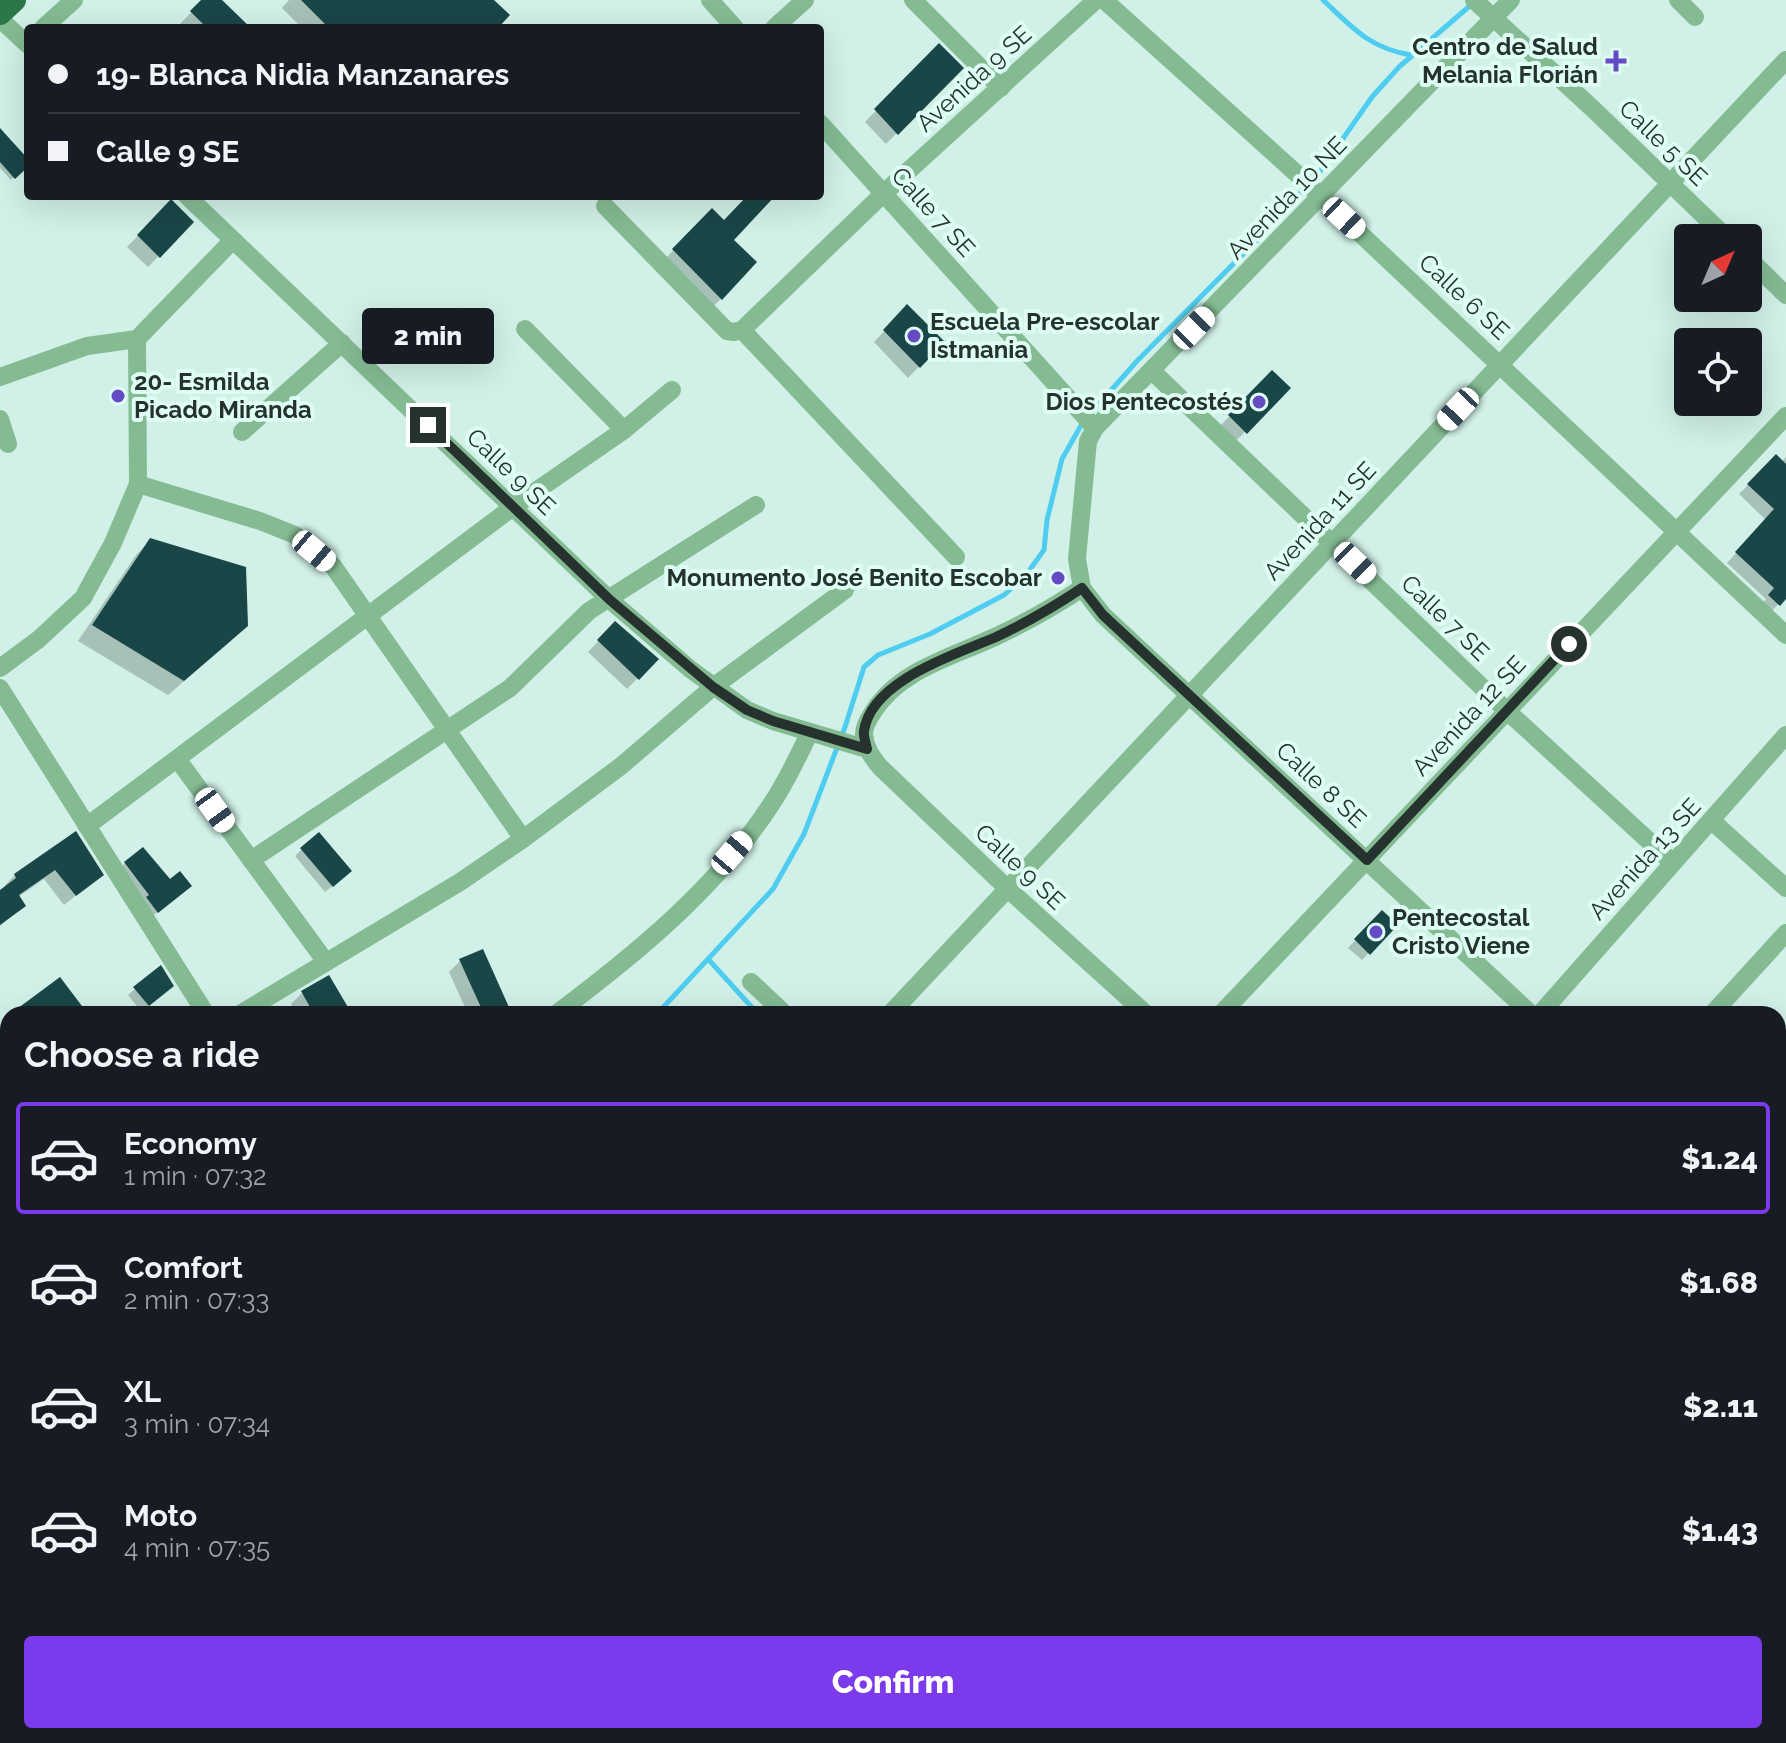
<!DOCTYPE html>
<meta charset="utf-8">
<style>
:root{--surface:#171b24;--page:#242831;--text:#f1f3f6;--muted:#9ea1a6;--line:#363941;--accent:#7c3aed}
body{margin:0;font-family:Raleway,sans-serif;background:var(--page);color:var(--text);height:100vh;display:flex;flex-direction:column;font-size:30px;white-space:nowrap}
*{box-sizing:border-box;margin:0}
p{font-size:26px;color:var(--muted)}
.icon{flex:none;width:44px;height:44px;fill:none;stroke:currentColor;stroke-width:2;stroke-linecap:round;stroke-linejoin:round}
.map{position:relative;flex:1;overflow:hidden}
.drawer{position:absolute;left:0px;top:1006px;width:1786px;height:738px;display:flex;flex-direction:column;background:var(--surface);border-radius:24px 24px 0 0;box-shadow:0 8px 32px #0002}
.drawer>*{flex:none}
.banner{position:absolute;left:24px;top:24px;width:800px;height:176px;border-radius:8px;box-shadow:0 8px 32px #0002;display:grid;align-content:center;height:176px;padding:0 24px;background:var(--surface)}
.needle{width:52px;rotate:44deg}
.buttons{position:absolute;left:1674px;top:224px;display:grid;gap:16px}
.buttons a{display:grid;place-items:center;width:88px;height:88px;border-radius:8px;background:var(--surface);box-shadow:0 8px 32px #0002;font-size:40px}
.end{position:absolute;width:36px;height:36px;margin:-18px;border:10px solid #25322e;background:#fff;box-shadow:0 0 0 4px #fff}
.from{border-radius:50%}
.bubble{position:absolute;height:56px;border-radius:8px;background:var(--surface);box-shadow:0 8px 32px #0002;font-size:26px;font-weight:800;line-height:56px;text-align:center}
.car{position:absolute;width:24px;height:48px;margin:-24px -12px;border-radius:10px;box-shadow:0 0 6px 2px #0007;background:linear-gradient(#fff 24%,#345 0 40%,#fff 0 76%,#345 0 86%,#fff 0)}
.banner b{display:flex;align-items:center;gap:28px;height:76px;font-size:30px}
.banner b+b{border-top:2px solid var(--line)}
.banner i{width:20px;height:20px;background:var(--text)}
ul{padding:0;list-style:none}
li{display:flex;align-items:center;gap:24px;height:112px;margin:0 16px 12px;padding:0 8px;border:4px solid transparent;border-radius:8px}
li div{flex:1}
li b{display:block;font-size:30px}
li em{font-style:normal;font-weight:800}
li.selected{border-color:var(--accent)}
li>.icon{width:72px;height:72px;stroke-width:1.5}
h2{padding:0 24px;font-size:36px;line-height:96px}
.action{display:flex;gap:16px;margin-top:auto;padding:16px 24px}
.action a{flex:1;height:92px;border-radius:8px;background:var(--accent);color:#fff;font-size:32px;font-weight:800;line-height:92px;text-align:center}
.map>svg:first-child{display:block}
</style>
<div class="map">
<svg width="1786" height="1743" viewBox="0 0 1786 1743">
<rect width="100%" height="100%" fill="#d1f0e7"/>
<polygon fill="#a3c97d" points="1297,1736 1550,1736 1558,1743 1291,1743"/>
<g fill="#0003">
<polygon points="203,0 219,0 248,28 185,28 180,24"/>
<polygon points="289,0 491,0 500,22 507,28 302,28 282,8"/>
<polygon points="939,46 961,68 886,144 865,122"/>
<polygon points="0,131 28,162 11,180 0,168"/>
<polygon points="750,196 773,196 731,240 721,299 706,313 659,265 712,211 724,223"/>
<polygon points="171,202 192,222 148,267 127,247"/>
<polygon points="907,307 943,342 908,378 874,342"/>
<polygon points="1272,373 1288,388 1234,443 1218,428"/>
<polygon points="1776,457 1781,462 1786,457 1786,596 1769,614 1760,606 1766,599 1727,563 1766,520 1739,494"/>
<polygon points="151,540 231,641 168,695 78,641 136,555"/>
<polygon points="616,623 656,659 627,689 588,652"/>
<polygon points="76,834 101,875 64,905 44,879 18,897 24,905 0,926 0,892 6,888 5,885 15,875"/>
<polygon points="302,849 342,878 325,892 295,856"/>
<polygon points="125,863 182,893 150,918 119,870"/>
<polygon points="1382,912 1395,925 1362,960 1348,948"/>
<polygon points="460,961 510,1014 468,1014 449,972"/>
<polygon points="135,989 164,992 141,1011 128,995"/>
<polygon points="302,993 350,1014 297,1014 291,1004"/>
<polygon points="8,1018 8,1041 0,1030 0,1026"/>
<polygon points="931,1736 941,1736 950,1743 924,1743"/>
</g>
<g fill="none" stroke-linecap="round" stroke-linejoin="round">
<g stroke="#4ecdf1" stroke-width="5">
<path d="M 1323,0 C 1353,28 1369,48 1411,55"/>
<polyline points="1090,414 1137,361 1268,229 1321,170 1372,97 1399,67 1472,4"/>
<polyline points="708,959 758,1014"/>
<polyline points="657,1014 773,889 804,834 845,727 864,667 878,655 930,634 1004,595 1026,575 1044,550 1047,520 1062,459 1083,422"/>
<polyline points="0,1509 8,1510"/>
</g>
</g>
<g fill="#194647">
<polygon points="201,0 222,0 251,28 207,28 190,11"/>
<polygon points="301,0 494,0 510,15 498,28 329,28"/>
<polygon points="939,43 964,68 898,135 874,109"/>
<polygon points="0,128 28,159 28,167 15,179 0,162"/>
<polygon points="747,196 775,196 734,240 757,262 722,300 672,249 712,208 724,220"/>
<polygon points="171,199 194,222 160,258 137,235"/>
<polygon points="907,304 945,342 920,368 883,330"/>
<polygon points="1272,370 1291,388 1247,434 1228,415"/>
<polygon points="1776,454 1786,464 1786,599 1780,606 1768,595 1774,588 1735,552 1774,509 1747,484"/>
<polygon points="150,538 246,567 248,626 184,681 92,625"/>
<polygon points="615,621 659,659 639,680 597,640"/>
<polygon points="76,831 104,875 76,896 55,870 19,895 26,906 0,925 0,890 16,878 14,874"/>
<polygon points="319,832 352,871 333,887 300,848"/>
<polygon points="143,847 170,879 180,871 192,886 158,913 146,897 149,895 124,862"/>
<polygon points="1382,910 1398,925 1370,955 1354,939"/>
<polygon points="483,949 512,1014 484,1014 459,959"/>
<polygon points="161,965 174,986 149,1006 133,987"/>
<polygon points="329,975 352,1014 314,1014 301,991"/>
<polygon points="60,977 88,1014 10,1014 29,1000"/>
</g>
<g fill="none" stroke-linecap="round" stroke-linejoin="round">
<g stroke="#84bb93" stroke-width="18">
<polyline points="710,0 735,28"/>
<polyline points="913,0 1001,88"/>
<polyline points="1104,0 1297,174 1786,635"/>
<polyline points="1474,0 1592,108 1727,238"/>
<polyline points="1511,0 1095,428 1088,441 1077,559 1082,588 1103,615 1531,1014"/>
<polyline points="1678,0 1695,17"/>
<polyline points="0,19 28,45"/>
<polyline points="43,28 74,0"/>
<polyline points="774,28 805,0"/>
<polyline points="820,123 1095,428"/>
<polyline points="187,196 610,600 690,669 747,710 773,721 867,749"/>
<polyline points="605,206 727,331 734,332 742,330 884,193 1096,0"/>
<polyline points="1748,258 1786,295"/>
<polyline points="525,329 624,430"/>
<polyline points="742,330 956,557"/>
<polyline points="1152,371 1507,711 1673,863"/>
<polyline points="0,377 87,346 137,339 233,240"/>
<polyline points="0,419 8,444"/>
<polyline points="242,432 342,343"/>
<polyline points="138,484 260,521 295,535 333,566 523,839"/>
<path d="M 1082,588 C 1055,606 1027,622 997,636 C 953,657 900,669 873,712 C 869,718 864,727 864,734 C 865,748 872,757 880,767 L 1008,889 L 1146,1014"/>
<polyline points="0,668 39,639 83,598 113,543 138,484 137,339"/>
<polyline points="0,688 206,1014"/>
<polyline points="178,760 326,962"/>
<polyline points="1711,820 1786,888"/>
<polyline points="87,826 513,507 624,430 672,390"/>
<polyline points="251,860 510,688 589,611 756,505"/>
<polyline points="751,982 785,1014"/>
<polyline points="240,1014 460,882 523,839 621,766 713,687 845,590"/>
<path d="M 556,1014 C 636,954 717,888 772,803 C 787,781 798,756 810,732"/>
<polyline points="890,1014 1786,60"/>
<polyline points="1221,1014 1786,416"/>
<polyline points="1540,1014 1786,735"/>
<polyline points="1712,1014 1786,933"/>
<polyline points="0,1045 8,1056"/>
<polyline points="1778,1061 1786,1069"/>
<polyline points="1778,1216 1786,1208"/>
<polyline points="1778,1420 1786,1413"/>
<polyline points="1778,1632 1786,1625"/>
<polyline points="360,1736 367,1743"/>
<polyline points="629,1736 636,1743"/>
<polyline points="962,1736 971,1743"/>
<polyline points="1225,1736 1233,1743"/>
<polyline points="1559,1736 1567,1743"/>
<polyline points="1774,1736 1782,1743"/>
<polyline points="64,1743 71,1736"/>
<polyline points="545,1743 552,1736"/>
<polyline points="727,1743 733,1736"/>
<polyline points="902,1743 907,1736"/>
<polyline points="1095,1743 1101,1736"/>
<polyline points="1264,1743 1271,1736"/>
<polyline points="1664,1743 1671,1736"/>
</g>
<polyline stroke="#2a7848" stroke-width="24" points="0,13 14,0"/>
</g>
<g fill="none" stroke-linecap="round" stroke-linejoin="round">
<path stroke="#25322e" stroke-width="10" d="M 428,425 L 610,600 L 713,687 L 747,710 L 773,721 L 867,749 C 866,744 863,736 864,731 C 871,680 957,654 996,637 C 1026,623 1055,606 1082,588 L 1103,615 L 1367,860 L 1569,644"/>
</g>
<g fill="#644bc4" stroke="#defef4" stroke-width="3">
<path d="M1612 49h8v8h8v8h-8v8h-8v-8h-8v-8h8z"/>
<circle cx="914" cy="336" r="8"/>
<circle cx="118" cy="396" r="8"/>
<circle cx="1259" cy="402" r="8"/>
<circle cx="1058" cy="578" r="8"/>
<circle cx="1376" cy="932" r="8"/>
</g>
<g text-anchor="middle" stroke-width="8" stroke-linejoin="round" paint-order="stroke">
<g font-size="24" font-weight="bold" fill="#25322e" stroke="#defef4" text-anchor="end">
<text x="1598" y="55">Centro de Salud<tspan x="1598" dy="28">Melania Florián</tspan></text>
<text x="930" y="330" text-anchor="start">Escuela Pre-escolar<tspan x="930" dy="28">Istmania</tspan></text>
<text x="134" y="390" text-anchor="start">20- Esmilda<tspan x="134" dy="28">Picado Miranda</tspan></text>
<text x="1243" y="410">Dios Pentecostés</text>
<text x="1042" y="586">Monumento José Benito Escobar</text>
<text x="1392" y="926" text-anchor="start">Pentecostal<tspan x="1392" dy="28">Cristo Viene</tspan></text>
</g>
<g font-size="24" fill="#25322e" stroke="#defef4">
<text transform="translate(974 79) rotate(-42)" y="8">Avenida 9 SE</text>
<text transform="translate(1663 143) rotate(44)" y="8">Calle 5 SE</text>
<text transform="translate(1287 198) rotate(-46)" y="8">Avenida 10 NE</text>
<text transform="translate(933 212) rotate(48)" y="8">Calle 7 SE</text>
<text transform="translate(1464 297) rotate(43)" y="8">Calle 6 SE</text>
<text transform="translate(511 472) rotate(44)" y="8">Calle 9 SE</text>
<text transform="translate(1320 521) rotate(-47)" y="8">Avenida 11 SE</text>
<text transform="translate(1445 618) rotate(44)" y="8">Calle 7 SE</text>
<text transform="translate(1469 716) rotate(-47)" y="8">Avenida 12 SE</text>
<text transform="translate(1321 785) rotate(43)" y="8">Calle 8 SE</text>
<text transform="translate(1645 859) rotate(-48)" y="8">Avenida 13 SE</text>
<text transform="translate(1020 867) rotate(43)" y="8">Calle 9 SE</text>
</g>
</g>
</svg>
<div class="buttons">
<a><svg class="needle" viewBox="-14 -14 28 28"><path d="M0-13l5 13h-10z" fill="#e53935"/><path d="M0 13l5-13h-10z" fill="#9ea1a6"/></svg></a>
<a><svg class="icon" aria-label="locate" viewBox="0 0 24 24"><circle cx="12" cy="12" r="6"/><path d="M12 2v4M12 18v4M2 12h4M18 12h4"/></svg></a>
</div>
<i class="end from" style="left:1569px;top:644px"></i>
<i class="end" style="left:428px;top:425px"></i>
<div class="bubble" style="left:362px;top:308px;width:132px">2 min</div>
<i class="car" style="left:1344px;top:218px;rotate:133deg"></i>
<i class="car" style="left:1194px;top:328px;rotate:44deg"></i>
<i class="car" style="left:1458px;top:409px;rotate:223deg"></i>
<i class="car" style="left:314px;top:551px;rotate:130deg"></i>
<i class="car" style="left:1355px;top:563px;rotate:134deg"></i>
<i class="car" style="left:215px;top:810px;rotate:144deg"></i>
<i class="car" style="left:732px;top:853px;rotate:41deg"></i>
<div class="banner">
<b><i class="from"></i>19- Blanca Nidia Manzanares</b>
<b><i></i>Calle 9 SE</b>
</div>
<section class="drawer">
<h2>Choose a ride</h2>
<ul>
<li class="selected"><svg class="icon" aria-label="car" viewBox="0 0 24 24"><path d="M5 17H2v-5l4-1 3-4h7l3 4 3 1v5h-3M9 17h6M6 11h13"/><circle cx="7" cy="17" r="2"/><circle cx="17" cy="17" r="2"/></svg><div><b>Economy</b><p>1 min · 07:32</p></div><em>$1.24</em></li>
<li><svg class="icon" aria-label="car" viewBox="0 0 24 24"><path d="M5 17H2v-5l4-1 3-4h7l3 4 3 1v5h-3M9 17h6M6 11h13"/><circle cx="7" cy="17" r="2"/><circle cx="17" cy="17" r="2"/></svg><div><b>Comfort</b><p>2 min · 07:33</p></div><em>$1.68</em></li>
<li><svg class="icon" aria-label="car" viewBox="0 0 24 24"><path d="M5 17H2v-5l4-1 3-4h7l3 4 3 1v5h-3M9 17h6M6 11h13"/><circle cx="7" cy="17" r="2"/><circle cx="17" cy="17" r="2"/></svg><div><b>XL</b><p>3 min · 07:34</p></div><em>$2.11</em></li>
<li><svg class="icon" aria-label="car" viewBox="0 0 24 24"><path d="M5 17H2v-5l4-1 3-4h7l3 4 3 1v5h-3M9 17h6M6 11h13"/><circle cx="7" cy="17" r="2"/><circle cx="17" cy="17" r="2"/></svg><div><b>Moto</b><p>4 min · 07:35</p></div><em>$1.43</em></li>
</ul>
<div class="action"><a>Confirm</a></div>
</section>
</div>
